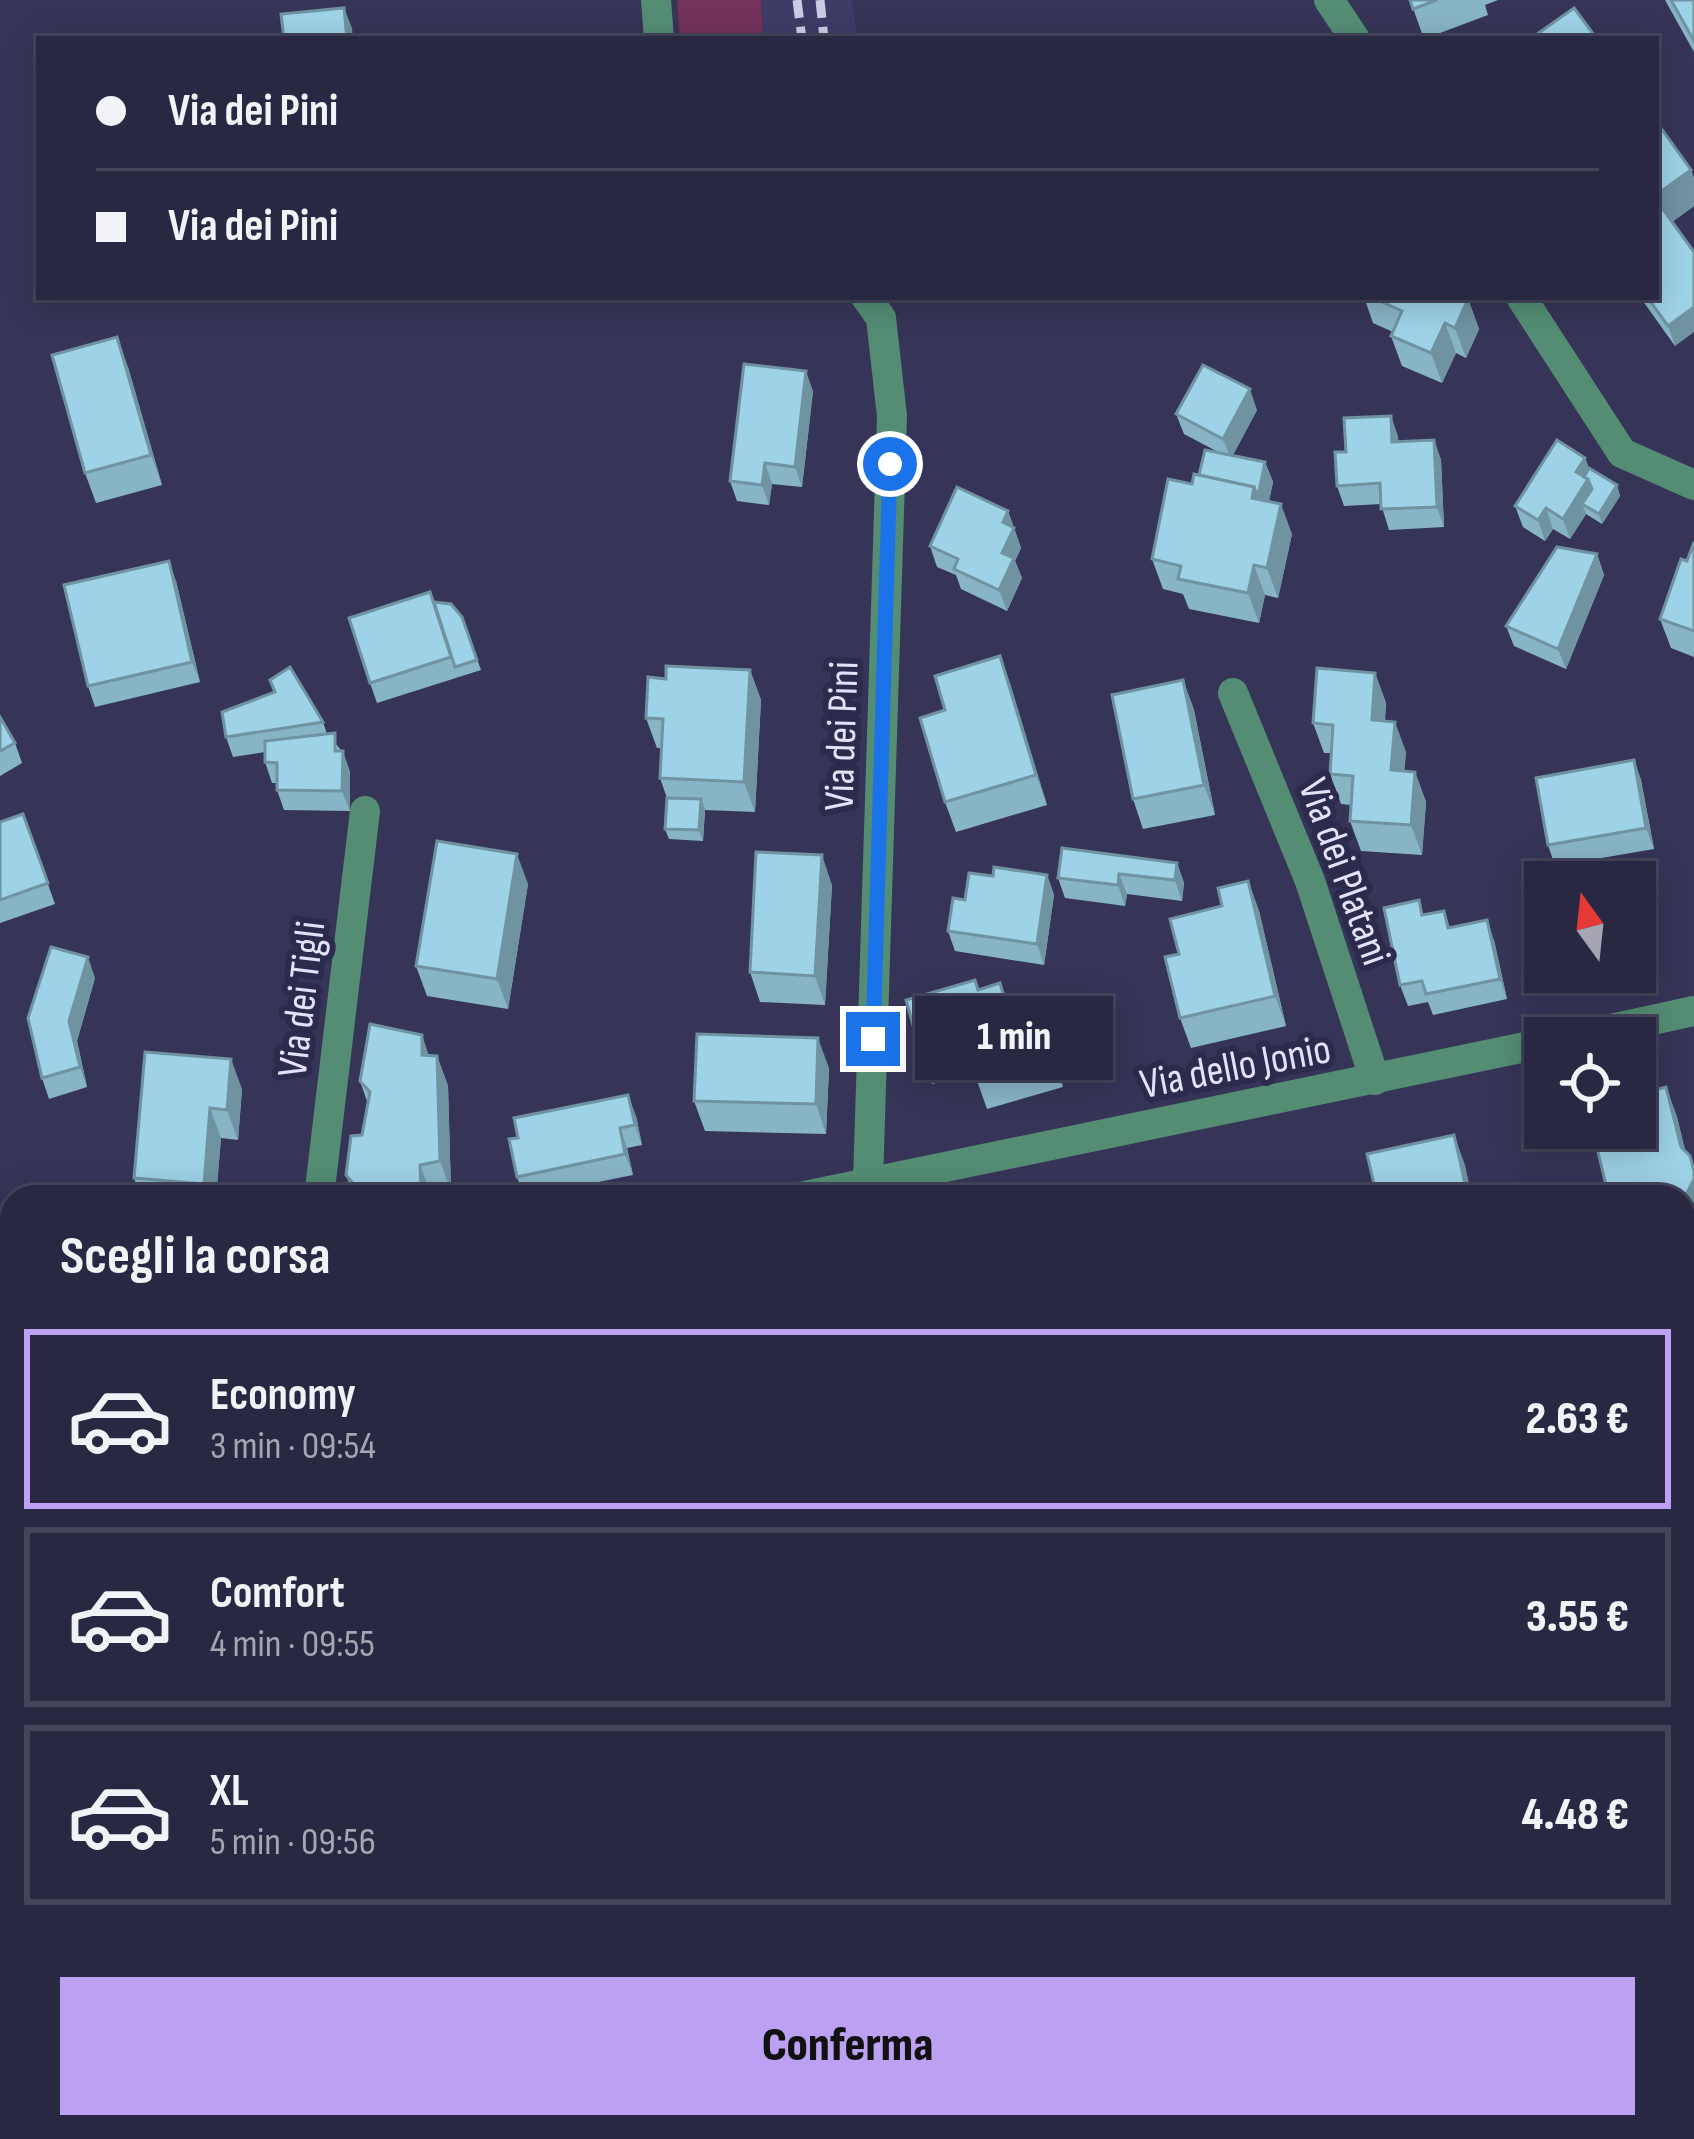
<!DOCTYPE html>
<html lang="it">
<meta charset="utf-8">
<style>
:root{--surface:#282842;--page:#303049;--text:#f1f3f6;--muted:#a5a6b2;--line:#44445b;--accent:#bca0f2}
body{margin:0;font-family:"Sofia Sans Condensed",sans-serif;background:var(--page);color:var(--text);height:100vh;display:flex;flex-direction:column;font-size:45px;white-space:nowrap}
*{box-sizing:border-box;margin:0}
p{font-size:39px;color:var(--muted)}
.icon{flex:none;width:66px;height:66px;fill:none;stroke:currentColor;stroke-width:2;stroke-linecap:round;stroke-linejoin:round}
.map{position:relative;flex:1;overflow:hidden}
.side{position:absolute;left:0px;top:1185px;width:1695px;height:954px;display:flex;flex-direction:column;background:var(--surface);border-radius:36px 36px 0 0;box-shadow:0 6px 30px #0003,0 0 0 3px var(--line)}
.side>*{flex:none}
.banner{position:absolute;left:36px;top:36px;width:1623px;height:264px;border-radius:0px;box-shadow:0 6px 30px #0003,0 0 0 3px var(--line);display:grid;align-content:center;height:264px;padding:0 60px;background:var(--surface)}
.needle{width:78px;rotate:345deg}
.controls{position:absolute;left:1524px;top:861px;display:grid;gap:24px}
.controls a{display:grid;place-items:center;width:132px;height:132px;border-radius:0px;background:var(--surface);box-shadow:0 6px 30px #0003,0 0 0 3px var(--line);font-size:60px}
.end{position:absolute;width:54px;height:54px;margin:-27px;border:15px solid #1a73e8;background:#fff;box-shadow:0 0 0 6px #fff}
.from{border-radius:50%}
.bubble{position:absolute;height:84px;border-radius:0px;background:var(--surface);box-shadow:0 6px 30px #0003,0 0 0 3px var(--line);font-size:39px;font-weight:800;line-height:84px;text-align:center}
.banner b{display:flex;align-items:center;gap:42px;height:114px;font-size:45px}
.banner b+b{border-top:3px solid var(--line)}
.banner i{width:30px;height:30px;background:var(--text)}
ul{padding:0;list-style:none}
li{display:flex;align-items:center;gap:36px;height:180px;margin:0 24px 18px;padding:0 36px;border:6px solid var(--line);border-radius:0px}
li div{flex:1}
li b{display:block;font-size:45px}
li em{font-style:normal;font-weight:800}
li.selected{border-color:var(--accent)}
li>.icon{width:108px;height:108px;stroke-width:1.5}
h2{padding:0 60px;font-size:54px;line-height:144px}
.button{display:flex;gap:24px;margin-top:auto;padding:24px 60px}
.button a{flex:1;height:138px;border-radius:0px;background:var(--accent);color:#111;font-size:48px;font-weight:800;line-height:138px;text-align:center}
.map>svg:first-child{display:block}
</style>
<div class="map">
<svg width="1694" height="2139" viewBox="0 0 1694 2139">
<rect width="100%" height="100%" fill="#363558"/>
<polygon fill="#3e3c66" points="761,0 852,0 857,39 763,39"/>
<g fill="#72325a">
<polygon points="677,0 761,0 763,39 680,39"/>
<polygon points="12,2125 134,2127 144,2139 0,2139 0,2131"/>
</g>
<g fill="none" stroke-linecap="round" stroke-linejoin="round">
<g stroke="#548d74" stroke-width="30">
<polyline points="656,0 659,39"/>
<polyline points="1329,0 1355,39"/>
<polyline points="866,297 881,318 892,416 868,1182"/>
<polyline points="1521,297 1622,453 1694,485"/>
<polyline points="1233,693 1310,881 1375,1080"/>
<polyline points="1569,1038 1694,1011"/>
<polyline points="319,1197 365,811"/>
<polyline points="800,1197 1545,1043"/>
<polyline points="1683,1293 1694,1291"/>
<polyline points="0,1440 12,1435"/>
<polyline points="0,1800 12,1822"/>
<polyline points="163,2127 173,2139"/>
</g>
<g stroke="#cbcce4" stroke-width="9" stroke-dasharray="18 9" stroke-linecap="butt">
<polyline points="797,0 802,39"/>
<polyline points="820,0 824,39"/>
</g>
</g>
<g fill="#88b5c6">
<polygon points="1410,0 1498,0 1485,5 1488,15 1424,39"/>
<polygon points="1665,0 1694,0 1694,52"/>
<polygon points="1656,121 1691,170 1694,178 1694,206 1672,222 1675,346 1640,297 1656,297"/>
<polygon points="1364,297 1465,297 1468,299 1479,329 1466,358 1456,353 1442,383 1402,366 1391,336 1393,332 1373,323"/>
<polygon points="128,367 162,485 96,503 85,473"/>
<polygon points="813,391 802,487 772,484 769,505 737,501 730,481"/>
<polygon points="1257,410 1233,455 1265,462 1273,482 1269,501 1292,534 1278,598 1265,595 1259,623 1189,609 1183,594 1163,589 1152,559 1192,484 1218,452 1184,434 1176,414"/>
<polygon points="1391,416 1399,442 1434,440 1441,460 1444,527 1389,530 1381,504 1344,506 1337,486 1346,452"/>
<polygon points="1585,458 1589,468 1617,485 1620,496 1602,524 1586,514 1570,539 1553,529 1545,541 1523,527 1515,506"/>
<polygon points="1008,511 1021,548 1015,561 1022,578 1007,611 961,589 956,575 937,567 930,546"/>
<polygon points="1694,542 1694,657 1671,648 1660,619 1687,561"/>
<polygon points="1597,554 1604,575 1566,669 1514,646 1506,626"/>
<polygon points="176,581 200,682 95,707 88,686"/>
<polygon points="434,602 462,617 481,670 377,703 370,683"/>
<polygon points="1000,656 1047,805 956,832 945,802 945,710"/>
<polygon points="750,670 761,700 755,812 705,810 703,841 669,839 665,829 667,798 660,778 662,748 657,748 646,718 666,679"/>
<polygon points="1375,673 1386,703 1385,721 1406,752 1404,771 1415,772 1426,802 1422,855 1361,851 1350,821 1351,805 1341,804 1330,774 1331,753 1324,753 1313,723"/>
<polygon points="270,680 323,722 327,734 342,751 350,772 350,811 284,810 277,790 277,783 272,783 265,762 265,752 233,757 226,737 274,692"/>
<polygon points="1183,680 1194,710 1215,815 1143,829 1133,799"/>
<polygon points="0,717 15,743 22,763 0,776"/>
<polygon points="1634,760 1641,780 1654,849 1555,866 1548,845"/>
<polygon points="23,814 55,904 0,923 0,822"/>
<polygon points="1177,863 1184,883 1182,901 1127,894 1125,906 1065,898 1058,878"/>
<polygon points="1047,875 1054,895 1044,965 955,951 948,931 965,900"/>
<polygon points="1248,881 1259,911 1286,1026 1191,1048 1180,1018 1179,954"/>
<polygon points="528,884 508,1009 427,996 416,966"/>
<polygon points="832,885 825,1005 760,1002 750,972"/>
<polygon points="1444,911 1450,928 1494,940 1507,999 1433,1015 1428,1002 1408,1006 1400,985 1424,915"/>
<polygon points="95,978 77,1041 87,1087 49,1099 42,1078"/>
<polygon points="979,989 1011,1012 1048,1034 1063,1087 987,1109 974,1072 932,1084 921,1054"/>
<polygon points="145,1052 242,1089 238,1140 221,1138 216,1197 141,1197 134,1178"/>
<polygon points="429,1055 437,1056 448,1086 451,1191 431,1195 431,1197 354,1197 346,1175 362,1135 368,1104 360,1081"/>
<polygon points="829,1068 826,1134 705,1131 694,1101"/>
<polygon points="1666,1087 1677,1117 1685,1152 1690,1156 1694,1167 1694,1224 1683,1226 1683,1197 1610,1197"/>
<polygon points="636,1116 642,1145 627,1148 633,1175 524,1197 517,1177"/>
<polygon points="1694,1318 1694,1451 1683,1453 1683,1321"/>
<polygon points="0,1545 12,1569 12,1705 7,1708 0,1695"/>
<polygon points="1683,1968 1694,2013 1694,2093 1683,2096"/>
<polygon points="269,2127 358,2127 352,2139 289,2139"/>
<polygon points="625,2127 692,2127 691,2139 645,2139 628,2136"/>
</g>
<g fill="#6f93a1">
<polygon points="344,8 352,28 353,39 347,39"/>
<polygon points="1691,170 1694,178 1694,206 1656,233 1656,195"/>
<polygon points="1468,299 1479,329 1466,358 1455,328"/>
<polygon points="1694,307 1694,332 1675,346 1668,326"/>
<polygon points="1445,323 1456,353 1442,383 1431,353"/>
<polygon points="117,337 128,367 162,485 151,455"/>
<polygon points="806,371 813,391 802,487 795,467"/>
<polygon points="1250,389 1257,410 1231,459 1223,439"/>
<polygon points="1391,416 1398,436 1400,463 1392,442"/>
<polygon points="1434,440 1441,460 1444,527 1437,507"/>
<polygon points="1585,458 1593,479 1595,499 1582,504 1586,514 1570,539 1563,519 1576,472"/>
<polygon points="1265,462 1273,482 1263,528 1252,498 1254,487"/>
<polygon points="765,463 772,484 769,505 762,485"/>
<polygon points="1617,485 1620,496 1602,524 1599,514"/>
<polygon points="1281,504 1292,534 1278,598 1267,568"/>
<polygon points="1546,508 1553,529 1545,541 1538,520"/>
<polygon points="1008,511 1021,548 1015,561 1022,578 1007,611 999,590 1003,522"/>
<polygon points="1597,554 1604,575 1566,669 1558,649"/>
<polygon points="169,561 176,581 200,682 192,662"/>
<polygon points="1254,565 1265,595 1259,623 1248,593"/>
<polygon points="1000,656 1011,686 1047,805 1036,775"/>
<polygon points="750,670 761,700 755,812 744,782"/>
<polygon points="1375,673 1386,703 1382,750 1372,720"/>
<polygon points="1183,680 1194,710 1215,815 1204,785"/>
<polygon points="1395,722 1406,752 1402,800 1391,770"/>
<polygon points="343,751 350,772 350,811 342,791"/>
<polygon points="1634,760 1641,780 1654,849 1646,828"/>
<polygon points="1415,772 1426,802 1422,855 1411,825"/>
<polygon points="701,799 705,809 703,841 699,830"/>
<polygon points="517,854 528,884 508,1009 497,979"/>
<polygon points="822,855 832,885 825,1005 815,976"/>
<polygon points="1177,863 1184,883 1182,901 1175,880"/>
<polygon points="1119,874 1127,894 1125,906 1118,885"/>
<polygon points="1047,875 1054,895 1044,965 1037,944"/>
<polygon points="1248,881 1259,911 1286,1026 1275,996"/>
<polygon points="1487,920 1494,940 1507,999 1500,979"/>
<polygon points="88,957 95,978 77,1041 87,1087 80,1067 69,1021"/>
<polygon points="1037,1004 1048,1034 1063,1087 1052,1057"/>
<polygon points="422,1035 432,1065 422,1055"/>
<polygon points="818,1038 829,1068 826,1134 816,1104"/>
<polygon points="437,1056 448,1086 451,1191 440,1161"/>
<polygon points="231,1059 242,1089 238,1140 227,1110"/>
<polygon points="1666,1087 1677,1117 1692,1177 1681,1147"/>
<polygon points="628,1095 636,1116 642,1145 635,1125"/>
<polygon points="210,1108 221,1138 216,1197 208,1197 204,1184"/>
<polygon points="620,1128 627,1148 633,1175 625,1154"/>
<polygon points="1454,1135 1465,1165 1472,1197 1468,1197"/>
<polygon points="420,1165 431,1195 431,1197 424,1197 421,1187"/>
<polygon points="1694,1179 1694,1211 1687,1193"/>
<polygon points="1683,1968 1694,2013 1694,2027 1683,1982"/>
<polygon points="346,2127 358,2127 350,2139"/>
<polygon points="682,2127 692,2127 691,2139 681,2139"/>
<rect x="835" y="2127" width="11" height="12"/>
<polygon points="1571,2127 1578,2127 1581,2139 1571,2139"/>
</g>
<g fill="#9ed2e6" stroke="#6f93a1" stroke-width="3">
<polygon points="1410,0 1437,0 1413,9"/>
<polygon points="1671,0 1694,0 1694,41"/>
<polygon points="344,8 347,39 284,39 281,14"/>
<polygon points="1574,8 1597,39 1530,39"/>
<polygon points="1656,121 1691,170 1656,195"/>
<polygon points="1660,205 1694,252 1694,307 1668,326 1647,297 1656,297 1656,208"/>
<polygon points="1371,297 1465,297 1468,299 1455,328 1445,323 1431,353 1391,336 1402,311"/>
<polygon points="117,337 151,455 85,473 52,355"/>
<polygon points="744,364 806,371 795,467 765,463 762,485 730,481"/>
<polygon points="1203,365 1250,389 1223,439 1176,414"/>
<polygon points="1391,416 1392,442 1434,440 1437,507 1381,509 1380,483 1337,486 1335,452 1346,452 1344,418"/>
<polygon points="1557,440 1585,458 1576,472 1588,479 1563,519 1546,508 1538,520 1515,506"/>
<polygon points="1205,450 1265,462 1258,496 1254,487 1199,475"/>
<polygon points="1589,468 1617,485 1599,514 1582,504 1592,489 1588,479 1584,477"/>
<polygon points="1194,474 1254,487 1252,498 1281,504 1267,568 1254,565 1248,593 1178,579 1181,566 1152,559 1168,479 1192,484"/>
<polygon points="957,487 1008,511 1003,522 1014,528 1002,553 1014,558 999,590 954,569 958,559 930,546"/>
<polygon points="1694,542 1694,631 1660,619 1681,559 1687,561"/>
<polygon points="1557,547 1597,554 1558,649 1506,626"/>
<polygon points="169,561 192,662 88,686 64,585"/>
<polygon points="430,592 451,657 370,683 349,618"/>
<polygon points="434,602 451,604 462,617 477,660 455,667"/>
<polygon points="1000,656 1036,775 945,802 920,718 945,710 935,676"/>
<polygon points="666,666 750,670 744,782 660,778 663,719 646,718 648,677 666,679"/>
<polygon points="290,667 323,722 226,737 222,712 275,692 270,680"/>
<polygon points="1317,668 1375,673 1372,720 1395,722 1391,770 1415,772 1411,825 1350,821 1353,776 1330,774 1333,725 1313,723"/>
<polygon points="1183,680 1204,785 1133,799 1112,695"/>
<polygon points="0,717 15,743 0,751"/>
<polygon points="335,733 335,751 343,751 342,791 277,790 277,763 265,762 265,741"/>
<polygon points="1634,760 1646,828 1548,845 1536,778"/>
<polygon points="667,798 701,799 699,830 665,829"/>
<polygon points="23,814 48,883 0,900 0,822"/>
<polygon points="437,841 517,854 497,979 416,966"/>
<polygon points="1062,848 1177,863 1175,880 1119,874 1118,885 1058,878"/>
<polygon points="756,852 822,855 815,976 750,972"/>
<polygon points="994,867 1047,875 1037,944 948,931 953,898 965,900 969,873 993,876"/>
<polygon points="1248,881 1275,996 1180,1018 1165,957 1179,954 1170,919 1222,906 1218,888"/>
<polygon points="1419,900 1422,915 1444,911 1448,928 1487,920 1500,979 1426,994 1422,981 1400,985 1384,908"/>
<polygon points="51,947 88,957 69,1021 80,1067 42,1078 28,1018"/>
<polygon points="975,980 978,990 1000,983 1009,1013 1037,1004 1052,1057 976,1079 965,1042 921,1054 906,1000"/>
<polygon points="370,1024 422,1035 422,1055 437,1056 440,1161 420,1165 421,1187 363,1195 346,1175 351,1136 362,1135 370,1092 360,1081"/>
<polygon points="697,1034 818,1038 816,1104 694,1101"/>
<polygon points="145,1052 231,1059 227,1110 210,1108 204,1184 134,1178"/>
<polygon points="1666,1087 1681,1147 1690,1156 1694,1171 1694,1179 1687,1193 1660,1197 1647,1187 1609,1197 1592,1128 1635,1128 1635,1095"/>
<polygon points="628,1095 635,1125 620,1128 625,1154 517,1177 509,1139 518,1138 514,1118"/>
<polygon points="1454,1135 1468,1197 1377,1197 1367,1154"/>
<polygon points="1374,1184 1377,1197 1343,1197 1341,1191"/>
<polygon points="1694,1318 1694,1418 1683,1421 1683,1321"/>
<polygon points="1694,1518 1694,1575 1683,1525 1683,1521"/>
<polygon points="0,1545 12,1569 12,1670 0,1676"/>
<polygon points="1683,1982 1694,2027 1694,2060 1683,2063"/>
<polygon points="296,2127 332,2127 352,2139 316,2139"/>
<polygon points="644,2127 682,2127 681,2138 643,2133"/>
<rect x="777" y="2127" width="58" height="12"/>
<polygon points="980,2127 1039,2127 1041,2139 982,2139"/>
<polygon points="1193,2127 1254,2127 1257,2139 1196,2139"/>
<polygon points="1338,2127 1398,2127 1400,2139 1340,2139"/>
<rect x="1512" y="2127" width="59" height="12"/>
<polygon points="1694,2128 1694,2139 1659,2139 1658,2131"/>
</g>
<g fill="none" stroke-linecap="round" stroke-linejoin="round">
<polyline stroke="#1a73e8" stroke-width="15" points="873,1039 890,464"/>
</g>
<g text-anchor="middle" stroke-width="12" stroke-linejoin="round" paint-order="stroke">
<g font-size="42" fill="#e2e3f9" stroke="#2c2a4d">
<text transform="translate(840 736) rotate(-88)" y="15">Via dei Pini</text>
<text transform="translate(1346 871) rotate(70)" y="15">Via dei Platani</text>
<text transform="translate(300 999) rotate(-83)" y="15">Via dei Tigli</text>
<text transform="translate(1235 1065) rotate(-11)" y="15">Via dello Jonio</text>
</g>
</g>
</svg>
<div class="controls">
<a><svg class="needle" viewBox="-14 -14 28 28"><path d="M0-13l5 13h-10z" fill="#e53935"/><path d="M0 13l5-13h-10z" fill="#a5a6b2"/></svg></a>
<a><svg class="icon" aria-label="locate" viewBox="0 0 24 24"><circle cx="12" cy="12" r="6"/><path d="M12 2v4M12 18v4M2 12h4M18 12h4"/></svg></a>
</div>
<i class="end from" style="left:890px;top:464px"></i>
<i class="end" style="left:873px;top:1039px"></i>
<div class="bubble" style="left:915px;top:996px;width:198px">1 min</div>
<div class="banner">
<b><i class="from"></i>Via dei Pini</b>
<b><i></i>Via dei Pini</b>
</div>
<section class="side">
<h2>Scegli la corsa</h2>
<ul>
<li class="selected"><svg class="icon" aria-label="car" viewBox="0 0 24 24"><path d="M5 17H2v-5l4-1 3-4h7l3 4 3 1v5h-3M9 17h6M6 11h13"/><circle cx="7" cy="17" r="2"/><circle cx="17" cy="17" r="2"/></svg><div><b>Economy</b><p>3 min · 09:54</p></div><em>2.63 €</em></li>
<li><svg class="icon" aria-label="car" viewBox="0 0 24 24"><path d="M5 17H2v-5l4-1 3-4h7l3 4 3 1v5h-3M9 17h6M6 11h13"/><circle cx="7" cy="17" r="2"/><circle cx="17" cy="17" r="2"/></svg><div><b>Comfort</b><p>4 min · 09:55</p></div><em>3.55 €</em></li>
<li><svg class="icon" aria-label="car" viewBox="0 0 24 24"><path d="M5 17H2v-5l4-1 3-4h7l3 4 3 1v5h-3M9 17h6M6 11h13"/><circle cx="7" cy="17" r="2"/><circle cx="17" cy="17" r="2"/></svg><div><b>XL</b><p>5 min · 09:56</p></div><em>4.48 €</em></li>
</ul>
<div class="button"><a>Conferma</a></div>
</section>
</div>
